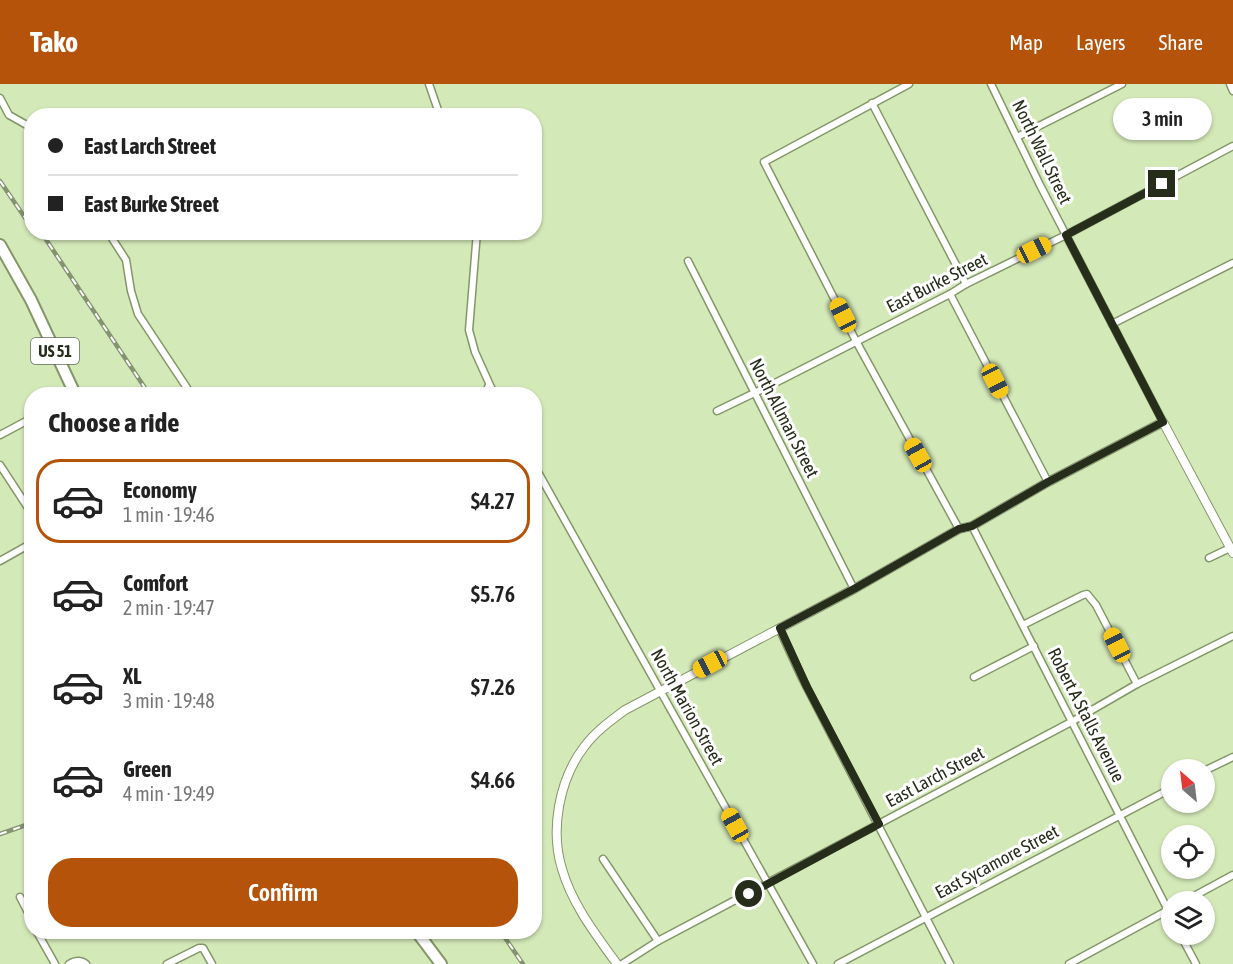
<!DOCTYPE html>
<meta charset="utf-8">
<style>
:root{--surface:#fff;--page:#f6f6f6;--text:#222;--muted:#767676;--line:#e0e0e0;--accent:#b45309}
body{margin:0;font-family:"Asap Condensed",sans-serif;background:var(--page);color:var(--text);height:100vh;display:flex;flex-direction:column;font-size:22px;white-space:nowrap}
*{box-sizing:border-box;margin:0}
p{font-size:20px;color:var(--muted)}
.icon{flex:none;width:33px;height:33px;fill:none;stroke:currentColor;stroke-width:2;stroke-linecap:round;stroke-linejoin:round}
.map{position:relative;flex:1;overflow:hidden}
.panel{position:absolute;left:24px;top:303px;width:518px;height:552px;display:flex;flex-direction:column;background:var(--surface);border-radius:24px;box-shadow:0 2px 4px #0004}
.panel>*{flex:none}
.guide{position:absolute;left:24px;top:24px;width:518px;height:132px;border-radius:24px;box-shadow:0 2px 4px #0004;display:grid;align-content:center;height:132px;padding:0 24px;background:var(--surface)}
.needle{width:39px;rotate:332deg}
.fabs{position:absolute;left:1161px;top:675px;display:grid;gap:12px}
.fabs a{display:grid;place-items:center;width:54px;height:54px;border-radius:50%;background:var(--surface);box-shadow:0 2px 4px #0004;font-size:30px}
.end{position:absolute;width:27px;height:27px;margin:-14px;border:8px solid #262d1b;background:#fff;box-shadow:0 0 0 3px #fff}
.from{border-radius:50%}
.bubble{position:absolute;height:42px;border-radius:21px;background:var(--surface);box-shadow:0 2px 4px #0004;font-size:20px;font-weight:600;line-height:42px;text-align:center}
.car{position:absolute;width:18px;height:36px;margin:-18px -9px;border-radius:8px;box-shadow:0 0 4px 2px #0007;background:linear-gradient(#f5c518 24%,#345 0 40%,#f5c518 0 76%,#345 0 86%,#f5c518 0)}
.guide b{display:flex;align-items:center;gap:21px;height:57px;font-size:22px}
.guide b+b{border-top:2px solid var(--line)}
.guide i{width:15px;height:15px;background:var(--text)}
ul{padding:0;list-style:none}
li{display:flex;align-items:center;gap:18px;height:84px;margin:0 12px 9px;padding:0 12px;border:3px solid transparent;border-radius:24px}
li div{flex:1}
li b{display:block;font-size:22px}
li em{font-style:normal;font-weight:600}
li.active{border-color:var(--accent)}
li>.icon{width:54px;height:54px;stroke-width:1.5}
h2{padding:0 24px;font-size:27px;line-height:72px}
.primary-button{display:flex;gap:12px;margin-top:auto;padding:12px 24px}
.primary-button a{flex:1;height:69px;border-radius:24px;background:var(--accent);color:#fff;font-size:24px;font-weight:600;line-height:69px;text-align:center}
header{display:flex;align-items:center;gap:36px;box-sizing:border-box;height:84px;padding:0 30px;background:var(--accent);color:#fff}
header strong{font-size:28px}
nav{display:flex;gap:33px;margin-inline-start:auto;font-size:21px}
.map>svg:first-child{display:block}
</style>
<header>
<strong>Tako</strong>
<nav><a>Map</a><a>Layers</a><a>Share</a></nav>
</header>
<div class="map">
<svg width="1233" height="880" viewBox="0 0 1233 880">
<rect width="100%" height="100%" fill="#d4e9b8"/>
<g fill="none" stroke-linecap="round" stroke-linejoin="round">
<defs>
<g id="minor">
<polyline points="429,0 440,32"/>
<polyline points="909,0 764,78 856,257 959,445"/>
<polyline points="991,0 1040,101 1163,338"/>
<polyline points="1230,0 1233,7"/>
<polyline points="0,14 9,31 32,44"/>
<polyline points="872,19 966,200"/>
<polyline points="1017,53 1122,0"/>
<polyline points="108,148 126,176 131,207 138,230 191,310"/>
<polyline points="477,148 469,246 475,268 494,310"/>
<polyline points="688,177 854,505"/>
<polyline points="950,210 1048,398"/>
<polyline points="1112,240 1233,179"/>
<polyline points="485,310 489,301"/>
<polyline points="717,327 775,299 950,210 966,200 1066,151 1233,62"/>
<polyline points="0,351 32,334"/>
<polyline points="0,381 32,430"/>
<polyline points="534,381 813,880"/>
<polyline points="972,442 1172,834"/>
<polyline points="1209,474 1230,464"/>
<polyline points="0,477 32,459"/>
<polyline points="1023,541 1083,511 1087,510 1096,521 1137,600"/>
<polyline points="779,544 802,594 950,880"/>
<polyline points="974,593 1034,562"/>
<polyline points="1204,687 1233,673"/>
<polyline points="603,775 658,857"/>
<polyline points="20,813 32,836"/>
<polyline points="1183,818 1233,791"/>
<polyline points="37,848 55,880"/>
<polyline points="1180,850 1196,880"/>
<path d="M 69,880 C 74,877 80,875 86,880"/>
<polyline points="167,880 199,864 203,864 212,880"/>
<polyline points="622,880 658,857 1073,637 1137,600 1233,552"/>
<polyline points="838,880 1172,704"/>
<polyline points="1069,880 1172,824"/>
</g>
<path id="tertiary" d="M 617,880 C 596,851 572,820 562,785 C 550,746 559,696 584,663 C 595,648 610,637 625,626 L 854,505 L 959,445 L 972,442 L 1048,398 L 1163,338 L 1233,469"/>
<g id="primary">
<polyline points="0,161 31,216 75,310"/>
<polyline points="417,848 441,880"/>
</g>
</defs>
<use href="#minor" stroke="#849769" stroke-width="9"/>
<use href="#tertiary" stroke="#849769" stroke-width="10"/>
<use href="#primary" stroke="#849769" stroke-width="14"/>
<use href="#minor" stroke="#fff" stroke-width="6"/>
<use href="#tertiary" stroke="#fff" stroke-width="8"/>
<use href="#primary" stroke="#fff" stroke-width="10"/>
<defs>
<g id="rail">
<polyline points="0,97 32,144"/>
<polyline points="41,148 149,310"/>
<polyline points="0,750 32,739"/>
<polyline points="501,848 523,880"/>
</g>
</defs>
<use href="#rail" stroke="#859371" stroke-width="4.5"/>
<use href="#rail" stroke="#fff" stroke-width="2" stroke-dasharray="7" stroke-linecap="butt"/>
</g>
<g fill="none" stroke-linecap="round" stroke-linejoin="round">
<polyline stroke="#262d1b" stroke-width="8" points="749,810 879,740 807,603 780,544 854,505 959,445 972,442 1048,398 1163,338 1066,151 1162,100"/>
</g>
<g text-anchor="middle" stroke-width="6" stroke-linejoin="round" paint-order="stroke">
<rect fill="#fff" stroke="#676c5f" stroke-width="1.5" x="31" y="254" width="48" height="26" rx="4.5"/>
<g font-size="16" font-weight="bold" fill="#262d1b">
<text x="55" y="273">US 51</text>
</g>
<g font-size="18" fill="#262d1b" stroke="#fff">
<text transform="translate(1042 68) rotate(64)" y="6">North Wall Street</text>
<text transform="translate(937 199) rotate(-27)" y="6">East Burke Street</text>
<text transform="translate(784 334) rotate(63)" y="6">North Allman Street</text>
<text transform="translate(687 623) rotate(61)" y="6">North Marion Street</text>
<text transform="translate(1086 631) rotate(63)" y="6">Robert A Stalls Avenue</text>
<text transform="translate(935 693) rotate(-28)" y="6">East Larch Street</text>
<text transform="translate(997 778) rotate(-28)" y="6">East Sycamore Street</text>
</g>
</g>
</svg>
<div class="fabs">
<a><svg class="needle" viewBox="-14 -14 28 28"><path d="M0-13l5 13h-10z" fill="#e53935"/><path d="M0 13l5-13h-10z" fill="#767676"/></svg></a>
<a><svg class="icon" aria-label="locate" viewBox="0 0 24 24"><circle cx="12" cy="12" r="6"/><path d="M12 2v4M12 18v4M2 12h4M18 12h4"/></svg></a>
<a><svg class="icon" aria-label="layers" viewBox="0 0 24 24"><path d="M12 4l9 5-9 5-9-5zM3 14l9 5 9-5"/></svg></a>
</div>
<i class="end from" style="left:749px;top:810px"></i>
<i class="end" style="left:1162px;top:100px"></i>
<div class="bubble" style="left:1113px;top:14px;width:99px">3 min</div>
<i class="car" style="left:1034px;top:166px;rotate:64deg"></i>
<i class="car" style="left:843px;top:231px;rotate:333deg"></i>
<i class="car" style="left:995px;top:297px;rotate:153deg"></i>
<i class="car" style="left:918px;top:371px;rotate:331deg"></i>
<i class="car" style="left:1117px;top:561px;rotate:333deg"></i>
<i class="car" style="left:710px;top:580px;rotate:242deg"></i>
<i class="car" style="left:735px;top:741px;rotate:331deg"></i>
<div class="guide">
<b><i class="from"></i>East Larch Street</b>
<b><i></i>East Burke Street</b>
</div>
<section class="panel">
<h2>Choose a ride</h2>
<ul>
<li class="active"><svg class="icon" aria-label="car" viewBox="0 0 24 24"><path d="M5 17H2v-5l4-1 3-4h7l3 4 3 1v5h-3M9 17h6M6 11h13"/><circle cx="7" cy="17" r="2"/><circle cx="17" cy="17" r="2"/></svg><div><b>Economy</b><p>1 min · 19:46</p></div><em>$4.27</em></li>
<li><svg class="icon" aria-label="car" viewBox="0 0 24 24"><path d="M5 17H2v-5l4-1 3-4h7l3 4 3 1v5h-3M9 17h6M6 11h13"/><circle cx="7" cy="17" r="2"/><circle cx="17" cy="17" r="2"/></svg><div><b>Comfort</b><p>2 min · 19:47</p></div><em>$5.76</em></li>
<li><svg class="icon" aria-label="car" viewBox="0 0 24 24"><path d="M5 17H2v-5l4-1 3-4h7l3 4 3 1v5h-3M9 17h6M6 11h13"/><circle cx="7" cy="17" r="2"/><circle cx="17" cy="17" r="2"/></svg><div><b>XL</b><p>3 min · 19:48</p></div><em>$7.26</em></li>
<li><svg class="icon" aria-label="car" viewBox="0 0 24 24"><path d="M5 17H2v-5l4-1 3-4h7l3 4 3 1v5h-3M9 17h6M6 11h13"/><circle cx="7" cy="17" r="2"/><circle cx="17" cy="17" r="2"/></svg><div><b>Green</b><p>4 min · 19:49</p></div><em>$4.66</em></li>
</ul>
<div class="primary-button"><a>Confirm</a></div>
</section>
</div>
